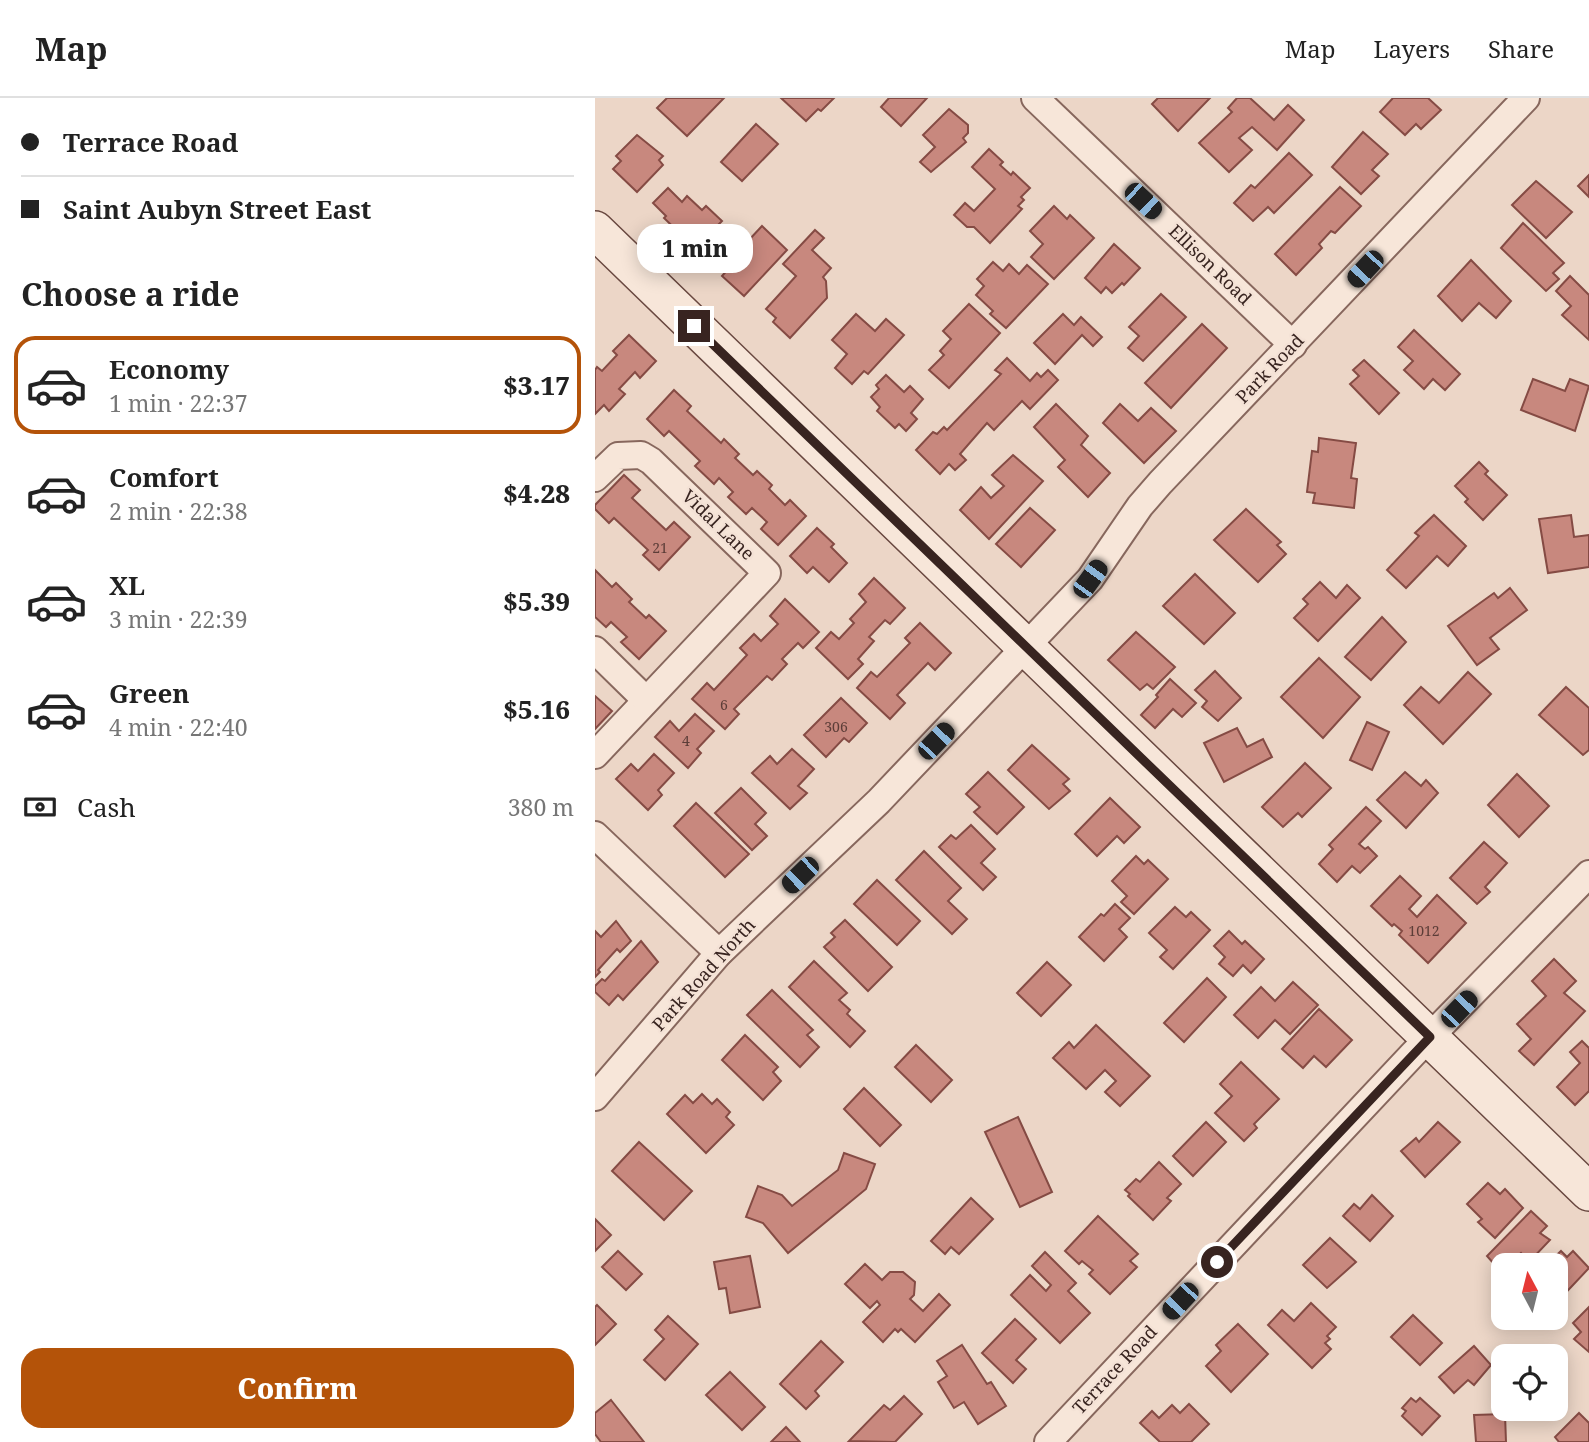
<!DOCTYPE html>
<meta charset="utf-8">
<style>
:root{--surface:#fff;--page:#f6f6f6;--text:#222;--muted:#767676;--line:#e0e0e0;--accent:#b45309}
body{margin:0;font-family:"Noto Serif",serif;background:var(--page);color:var(--text);height:100vh;display:flex;flex-direction:column;font-size:26px;white-space:nowrap}
*{box-sizing:border-box;margin:0}
p{font-size:23px;color:var(--muted)}
.icon{flex:none;width:38px;height:38px;fill:none;stroke:currentColor;stroke-width:2;stroke-linecap:round;stroke-linejoin:round}
.map{position:relative;flex:1;overflow:hidden}
.sheet{display:flex;flex-direction:column;background:var(--surface);width:595px}
.sheet>*{flex:none}
.hud{display:grid;align-content:center;height:154px;padding:0 21px;background:var(--surface)}
.needle{width:46px;rotate:353deg}
.tools{position:absolute;left:896px;top:1155px;display:grid;gap:14px}
.tools a{display:grid;place-items:center;width:77px;height:77px;border-radius:14px;background:var(--surface);box-shadow:0 4px 18px #0003;font-size:35px}
.end{position:absolute;width:32px;height:32px;margin:-16px;border:9px solid #382420;background:#fff;box-shadow:0 0 0 4px #fff}
.from{border-radius:50%}
.bubble{position:absolute;height:49px;border-radius:21px;background:var(--surface);box-shadow:0 4px 18px #0003;font-size:23px;font-weight:800;line-height:49px;text-align:center}
.car{position:absolute;width:21px;height:42px;margin:-21px -10px;border-radius:9px;box-shadow:0 0 5px 2px #0007;background:linear-gradient(#222 24%,#8ab4d8 0 40%,#222 0 76%,#8ab4d8 0 86%,#222 0)}
.hud b{display:flex;align-items:center;gap:24px;height:66px;font-size:26px}
.hud b+b{border-top:2px solid var(--line)}
.hud i{width:18px;height:18px;background:var(--text)}
ul{padding:0;list-style:none}
li{display:flex;align-items:center;gap:21px;height:98px;margin:0 14px 10px;padding:0 7px;border:4px solid transparent;border-radius:21px}
li div{flex:1}
li b{display:block;font-size:26px}
li em{font-style:normal;font-weight:800}
li.current{border-color:var(--accent)}
li>.icon{width:63px;height:63px;stroke-width:1.5}
h2{padding:0 21px;font-size:32px;line-height:84px}
.pay{display:flex;align-items:center;gap:18px;height:77px;padding:0 21px;font-size:26px}
.pay p{margin-inline-start:auto}
.button{display:flex;gap:14px;margin-top:auto;padding:14px 21px}
.button a{flex:1;height:80px;border-radius:21px;background:var(--accent);color:#fff;font-size:28px;font-weight:800;line-height:80px;text-align:center}
header{display:flex;align-items:center;gap:42px;box-sizing:border-box;height:98px;padding:0 35px;background:var(--surface);border-bottom:2px solid var(--line)}
header strong{font-size:33px}
nav{display:flex;gap:38px;margin-inline-start:auto;font-size:24px}
main{display:flex;flex:1;min-height:0}
.map>svg:first-child{display:block}
</style>
<header>
<strong>Map</strong>
<nav><a>Map</a><a>Layers</a><a>Share</a></nav>
</header>
<main>
<section class="sheet">
<div class="hud">
<b><i class="from"></i>Terrace Road</b>
<b><i></i>Saint Aubyn Street East</b>
</div>
<h2>Choose a ride</h2>
<ul>
<li class="current"><svg class="icon" aria-label="car" viewBox="0 0 24 24"><path d="M5 17H2v-5l4-1 3-4h7l3 4 3 1v5h-3M9 17h6M6 11h13"/><circle cx="7" cy="17" r="2"/><circle cx="17" cy="17" r="2"/></svg><div><b>Economy</b><p>1 min · 22:37</p></div><em>$3.17</em></li>
<li><svg class="icon" aria-label="car" viewBox="0 0 24 24"><path d="M5 17H2v-5l4-1 3-4h7l3 4 3 1v5h-3M9 17h6M6 11h13"/><circle cx="7" cy="17" r="2"/><circle cx="17" cy="17" r="2"/></svg><div><b>Comfort</b><p>2 min · 22:38</p></div><em>$4.28</em></li>
<li><svg class="icon" aria-label="car" viewBox="0 0 24 24"><path d="M5 17H2v-5l4-1 3-4h7l3 4 3 1v5h-3M9 17h6M6 11h13"/><circle cx="7" cy="17" r="2"/><circle cx="17" cy="17" r="2"/></svg><div><b>XL</b><p>3 min · 22:39</p></div><em>$5.39</em></li>
<li><svg class="icon" aria-label="car" viewBox="0 0 24 24"><path d="M5 17H2v-5l4-1 3-4h7l3 4 3 1v5h-3M9 17h6M6 11h13"/><circle cx="7" cy="17" r="2"/><circle cx="17" cy="17" r="2"/></svg><div><b>Green</b><p>4 min · 22:40</p></div><em>$5.16</em></li>
</ul>
<div class="pay"><svg class="icon" aria-label="cash" viewBox="0 0 24 24"><path d="M3 7h18v10H3z"/><circle cx="12" cy="12" r="2"/></svg>Cash<p>380 m</p></div>
<div class="button"><a>Confirm</a></div>
</section>
<div class="map">
<svg width="994" height="1344" viewBox="0 0 994 1344">
<rect width="100%" height="100%" fill="#ecd6c7"/>
<g fill="#c8887e" stroke="#854b44" stroke-width="2">
<polygon points="72,0 129,0 92,38 62,10"/>
<polygon points="186,0 239,0 226,13 223,11 211,23"/>
<polygon points="294,0 332,0 306,28 286,9"/>
<polygon points="563,0 615,0 583,33 557,6"/>
<polygon points="642,0 655,0 679,22 693,7 709,22 682,52 657,29 644,40 657,52 634,74 604,45 637,14 633,10"/>
<polygon points="798,0 833,0 846,12 826,31 821,26 810,37 785,14"/>
<polygon points="354,11 373,27 373,35 368,40 371,44 336,74 325,64 340,49 328,37"/>
<polygon points="161,26 183,46 147,83 126,64"/>
<polygon points="768,34 793,56 777,72 784,78 766,96 737,69"/>
<polygon points="42,37 68,58 64,62 68,67 42,94 18,71 26,63 21,58"/>
<polygon points="394,51 408,64 405,67 416,77 418,74 435,90 426,99 429,102 423,108 427,111 395,145 379,129 372,129 359,117 370,105 379,113 400,91 377,69"/>
<polygon points="694,55 717,77 679,115 673,109 658,123 639,105 656,87 660,90"/>
<polygon points="994,77 994,99 983,88"/>
<polygon points="941,83 977,114 951,140 917,107"/>
<polygon points="745,89 766,108 740,135 736,133 724,146 727,150 701,177 680,156"/>
<polygon points="73,90 87,104 92,98 107,112 111,108 127,123 123,127 126,130 113,144 110,142 101,151 69,120 71,118 58,105"/>
<polygon points="459,108 472,121 475,117 499,140 459,181 436,159 448,146 435,133"/>
<polygon points="928,125 969,165 958,175 964,181 951,193 906,150"/>
<polygon points="167,128 192,152 149,198 127,178 142,161 139,158"/>
<polygon points="220,132 229,140 217,152 236,170 228,179 231,183 232,200 195,240 178,224 181,220 171,211 201,178 188,166"/>
<polygon points="519,146 545,170 529,187 527,185 517,195 511,189 506,195 490,180"/>
<polygon points="876,162 916,203 901,220 884,205 867,223 843,198"/>
<polygon points="398,164 408,173 414,166 424,176 432,167 453,186 411,230 395,216 398,213 381,197 389,188 382,181"/>
<polygon points="975,178 994,197 994,242 967,217 976,208 961,193"/>
<polygon points="566,196 591,219 548,263 533,250 544,238 534,229"/>
<polygon points="374,206 405,235 354,290 334,272 349,257 345,253 356,241 348,233"/>
<polygon points="261,216 280,233 291,221 309,237 273,276 269,273 257,286 240,270 252,256 237,242"/>
<polygon points="468,216 479,227 486,219 507,239 498,248 487,237 460,266 439,245"/>
<polygon points="607,226 632,250 576,310 550,285"/>
<polygon points="819,232 865,276 850,292 838,281 829,291 809,272 818,263 803,249"/>
<polygon points="34,237 61,263 45,280 40,274 24,291 30,296 14,313 9,307 0,316 0,272 2,269 7,273 22,257 18,253"/>
<polygon points="412,260 435,283 442,275 446,279 453,272 463,282 435,311 427,303 399,332 392,325 365,356 371,362 360,372 354,366 345,376 321,352 338,334 342,336 349,329 352,332 406,276 400,272"/>
<polygon points="769,262 804,295 784,316 755,286 764,278 758,272"/>
<polygon points="291,277 309,294 315,288 328,301 316,315 322,321 311,333 304,326 300,330 282,313 285,309 276,299 284,291 281,287"/>
<polygon points="938,281 970,293 975,281 994,288 980,333 926,312"/>
<polygon points="79,292 96,308 92,313 126,345 129,341 144,356 140,360 158,377 162,373 177,387 174,391 190,407 195,402 211,418 183,447 166,431 172,424 157,410 151,416 133,399 138,394 124,380 119,386 100,368 105,363 74,333 69,338 52,321"/>
<polygon points="461,306 493,338 486,347 515,375 493,399 463,369 470,362 439,329"/>
<polygon points="525,306 543,323 556,310 581,333 549,365 508,325"/>
<polygon points="724,340 761,345 756,380 762,381 759,410 718,405 720,395 712,394 717,353 723,354"/>
<polygon points="418,357 448,383 394,441 365,412 386,389 396,400 409,388 397,377"/>
<polygon points="884,364 893,373 890,376 912,397 888,422 870,404 873,401 860,388"/>
<polygon points="29,377 45,392 37,400 71,432 79,424 95,439 64,472 48,457 53,452 19,420 14,425 0,411 0,407"/>
<polygon points="435,410 460,432 426,469 401,446"/>
<polygon points="651,411 686,444 682,447 691,456 663,484 619,442"/>
<polygon points="839,417 871,448 853,468 842,458 811,490 792,472 824,438 820,435"/>
<polygon points="976,417 979,439 994,437 994,469 953,475 944,421"/>
<polygon points="222,430 239,446 236,449 252,465 234,484 218,469 212,475 195,458"/>
<polygon points="0,472 17,489 21,485 37,501 34,504 51,520 54,517 71,533 44,561 26,544 32,539 16,524 11,529 0,519"/>
<polygon points="600,476 640,515 609,546 568,508"/>
<polygon points="279,480 310,510 295,526 290,522 274,539 279,543 263,561 268,566 253,581 221,550 236,534 244,541 259,525 255,521 271,504 264,496"/>
<polygon points="725,484 741,500 752,487 765,500 723,543 699,520 713,506 708,501"/>
<polygon points="915,490 932,512 895,540 904,551 882,567 853,528 899,495 903,500"/>
<polygon points="190,501 224,534 208,550 203,545 187,561 192,566 177,582 172,578 139,611 144,616 130,631 97,601 112,585 119,592 152,557 145,550 159,536 166,543 183,526 175,518"/>
<polygon points="787,519 811,544 776,582 750,559"/>
<polygon points="325,525 356,555 340,572 333,565 302,597 310,605 295,621 262,590 276,574 282,579 315,545 310,540"/>
<polygon points="541,534 580,569 558,591 552,586 545,592 513,562"/>
<polygon points="724,560 765,599 728,640 686,599"/>
<polygon points="620,573 646,600 623,623 607,609 612,603 600,592"/>
<polygon points="873,574 896,596 848,646 809,607 826,589 844,605"/>
<polygon points="575,581 601,605 587,619 578,611 560,630 546,617 563,599 561,597"/>
<polygon points="971,589 994,610 994,652 988,657 944,617"/>
<polygon points="0,598 17,613 0,631"/>
<polygon points="246,600 272,625 254,644 249,640 231,659 209,637"/>
<polygon points="100,616 119,633 102,651 106,655 93,670 60,639 75,623 84,633"/>
<polygon points="772,624 794,634 777,672 755,662"/>
<polygon points="642,630 652,649 668,641 677,659 629,684 609,645"/>
<polygon points="437,647 474,681 468,686 475,693 454,711 413,672"/>
<polygon points="197,651 219,671 203,688 212,695 195,711 157,675 175,658 182,666"/>
<polygon points="59,656 79,675 63,692 67,697 53,712 21,681 36,666 43,673"/>
<polygon points="710,665 736,690 707,719 703,715 688,729 667,709"/>
<polygon points="393,674 429,709 402,736 379,714 385,709 371,696"/>
<polygon points="810,674 826,688 831,682 843,695 811,730 782,702"/>
<polygon points="922,676 954,708 924,739 893,707"/>
<polygon points="146,690 171,715 160,726 172,738 157,752 120,715"/>
<polygon points="515,700 545,729 529,745 522,738 502,758 480,736"/>
<polygon points="101,705 154,756 130,779 79,728"/>
<polygon points="771,709 786,723 764,746 770,751 773,749 782,758 765,775 757,768 742,784 724,766 738,751 734,747"/>
<polygon points="376,727 400,751 386,765 401,779 388,792 344,749 356,737 361,741"/>
<polygon points="889,744 912,765 890,789 895,794 882,806 855,780"/>
<polygon points="329,753 366,790 353,803 372,821 357,836 301,782"/>
<polygon points="541,758 549,766 553,762 573,781 539,816 526,804 532,798 517,783"/>
<polygon points="805,778 826,798 814,811 822,819 842,797 871,825 833,865 804,837 807,833 799,826 797,828 776,808"/>
<polygon points="282,782 325,823 302,847 259,806"/>
<polygon points="520,806 535,820 524,831 532,839 509,863 484,839 506,816 509,818"/>
<polygon points="580,809 591,819 596,814 615,832 578,871 565,859 572,852 554,835"/>
<polygon points="250,822 297,869 273,893 229,849 240,839 236,835"/>
<polygon points="21,823 36,843 25,854 22,851 3,872 5,874 0,879 0,833 6,839"/>
<polygon points="634,833 647,846 650,843 669,861 656,875 648,867 638,878 624,866 630,859 619,848"/>
<polygon points="46,843 63,864 28,902 23,897 14,907 0,894 0,888 7,881 10,883"/>
<polygon points="959,861 981,883 969,895 990,913 939,967 924,953 936,941 922,926 951,898 937,883"/>
<polygon points="219,863 252,895 244,902 255,912 252,916 270,933 255,949 194,889"/>
<polygon points="452,864 476,887 446,918 422,895"/>
<polygon points="612,880 631,899 589,944 569,925"/>
<polygon points="698,884 723,907 695,936 680,922 663,940 639,917 666,889 680,903"/>
<polygon points="177,892 218,932 212,937 224,949 205,969 152,917"/>
<polygon points="724,911 757,942 731,969 719,958 708,970 687,951"/>
<polygon points="501,927 555,978 525,1008 510,994 521,983 510,972 491,991 458,960 474,944 479,950"/>
<polygon points="150,937 183,969 178,974 186,983 168,1002 127,962"/>
<polygon points="987,943 994,950 994,993 980,1007 962,989 985,965 975,954"/>
<polygon points="321,947 357,982 336,1004 300,969"/>
<polygon points="646,964 684,1001 659,1026 662,1030 649,1043 620,1015 637,998 625,986"/>
<polygon points="269,990 306,1027 285,1048 249,1011"/>
<polygon points="107,996 117,1006 122,1001 135,1014 131,1019 139,1027 111,1055 72,1016 90,997 98,1005"/>
<polygon points="423,1019 457,1094 425,1109 390,1034"/>
<polygon points="611,1024 631,1044 598,1078 578,1058"/>
<polygon points="843,1024 865,1044 830,1079 806,1053 821,1040 824,1044"/>
<polygon points="44,1044 97,1093 69,1122 17,1073"/>
<polygon points="249,1055 280,1066 271,1091 193,1155 168,1125 151,1119 163,1088 187,1097 197,1108 243,1072"/>
<polygon points="564,1064 586,1086 572,1100 576,1103 558,1122 533,1098 535,1096 530,1092 541,1081 545,1084"/>
<polygon points="893,1085 905,1096 910,1091 928,1110 900,1140 883,1124 887,1121 872,1106"/>
<polygon points="777,1097 798,1118 775,1143 748,1118 759,1106 765,1111"/>
<polygon points="376,1100 398,1121 364,1156 356,1149 350,1156 336,1143"/>
<polygon points="936,1113 952,1128 945,1135 955,1142 934,1164 926,1155 913,1167 908,1167 906,1174 892,1158"/>
<polygon points="503,1118 543,1156 535,1163 542,1169 515,1196 494,1176 498,1172 487,1163 484,1166 470,1153"/>
<polygon points="0,1121 16,1137 0,1153"/>
<polygon points="735,1140 761,1164 732,1190 708,1167"/>
<polygon points="23,1153 47,1176 31,1192 7,1169"/>
<polygon points="966,1153 972,1159 978,1153 994,1170 962,1204 961,1167 951,1167"/>
<polygon points="450,1154 481,1185 473,1193 495,1215 465,1245 416,1197 435,1177 451,1193 456,1187 437,1168"/>
<polygon points="155,1158 165,1209 135,1215 131,1190 124,1191 119,1164"/>
<polygon points="270,1166 287,1182 295,1174 308,1174 320,1184 319,1197 315,1201 328,1213 344,1196 355,1207 320,1244 306,1231 303,1234 300,1231 288,1244 268,1224 285,1207 282,1203 275,1210 250,1186"/>
<polygon points="716,1205 741,1229 732,1238 735,1241 730,1245 736,1251 717,1270 673,1227 687,1212 699,1223"/>
<polygon points="2,1207 21,1226 0,1247 0,1209"/>
<polygon points="994,1209 994,1254 979,1241 986,1234 978,1225"/>
<polygon points="818,1217 847,1245 825,1267 796,1239"/>
<polygon points="73,1218 103,1246 70,1282 49,1262 69,1241 60,1232"/>
<polygon points="420,1221 441,1241 421,1262 431,1271 418,1285 387,1255"/>
<polygon points="643,1226 673,1256 636,1294 611,1268 626,1253 621,1247"/>
<polygon points="226,1243 248,1264 220,1293 224,1298 211,1311 185,1286"/>
<polygon points="367,1247 392,1286 396,1284 411,1308 383,1326 369,1304 359,1310 343,1284 352,1278 342,1263"/>
<polygon points="879,1248 896,1267 879,1287 873,1282 859,1295 844,1279"/>
<polygon points="135,1274 170,1309 147,1332 111,1297"/>
<polygon points="309,1298 327,1316 300,1344 254,1343 289,1307 295,1312"/>
<polygon points="816,1300 821,1304 825,1300 845,1318 827,1337 807,1318 811,1313 807,1310"/>
<polygon points="16,1302 49,1344 6,1344 0,1336 0,1315"/>
<polygon points="594,1306 614,1326 596,1344 565,1344 545,1325 557,1313 564,1320 577,1307 585,1315"/>
<polygon points="984,1315 994,1325 994,1344 964,1344 960,1339"/>
<polygon points="910,1316 911,1344 881,1344 879,1317"/>
<polygon points="191,1329 205,1344 176,1344"/>
</g>
<g fill="none" stroke-linecap="round" stroke-linejoin="round">
<defs>
<g id="minor">
<polyline points="440,0 698,247"/>
<polyline points="0,380 23,358 46,357 56,363 172,475 0,657"/>
<polyline points="0,552 51,602"/>
<polyline points="0,737 124,855"/>
<polyline points="0,999 124,855 284,703 495,481 545,408 565,385 931,0"/>
<polyline points="453,1344 818,956 994,776"/>
</g>
<polyline id="secondary" points="0,132 994,1094"/>
</defs>
<use href="#minor" stroke="#87675d" stroke-width="30"/>
<use href="#secondary" stroke="#694840" stroke-width="40"/>
<use href="#minor" stroke="#f7e6d9" stroke-width="26"/>
<use href="#secondary" stroke="#f7e6d9" stroke-width="37"/>
</g>
<g fill="none" stroke-linecap="round" stroke-linejoin="round">
<polyline stroke="#382420" stroke-width="9" points="99,228 835,939 622,1164"/>
</g>
<g text-anchor="middle" stroke-width="5" stroke-linejoin="round" paint-order="stroke">
<g font-size="14" fill="#5c3d38">
<text x="65" y="455">21</text>
<text x="129" y="612">6</text>
<text x="241" y="634">306</text>
<text x="91" y="648">4</text>
<text x="829" y="838">1012</text>
</g>
<g font-size="18" fill="#382420" stroke="#f4e2d6">
<text transform="translate(615 167) rotate(44)" y="6">Ellison Road</text>
<text transform="translate(675 271) rotate(-46)" y="6">Park Road</text>
<text transform="translate(123 427) rotate(44)" y="6">Vidal Lane</text>
<text transform="translate(109 877) rotate(-48)" y="6">Park Road North</text>
<text transform="translate(520 1272) rotate(-47)" y="6">Terrace Road</text>
</g>
</g>
</svg>
<div class="tools">
<a><svg class="needle" viewBox="-14 -14 28 28"><path d="M0-13l5 13h-10z" fill="#e53935"/><path d="M0 13l5-13h-10z" fill="#767676"/></svg></a>
<a><svg class="icon" aria-label="locate" viewBox="0 0 24 24"><circle cx="12" cy="12" r="6"/><path d="M12 2v4M12 18v4M2 12h4M18 12h4"/></svg></a>
</div>
<i class="end from" style="left:622px;top:1164px"></i>
<i class="end" style="left:99px;top:228px"></i>
<div class="bubble" style="left:42px;top:126px;width:116px">1 min</div>
<i class="car" style="left:548px;top:103px;rotate:133deg"></i>
<i class="car" style="left:770px;top:171px;rotate:223deg"></i>
<i class="car" style="left:495px;top:481px;rotate:36deg"></i>
<i class="car" style="left:341px;top:643px;rotate:44deg"></i>
<i class="car" style="left:205px;top:777px;rotate:226deg"></i>
<i class="car" style="left:864px;top:911px;rotate:44deg"></i>
<i class="car" style="left:585px;top:1203px;rotate:223deg"></i>
</div>
</main>
